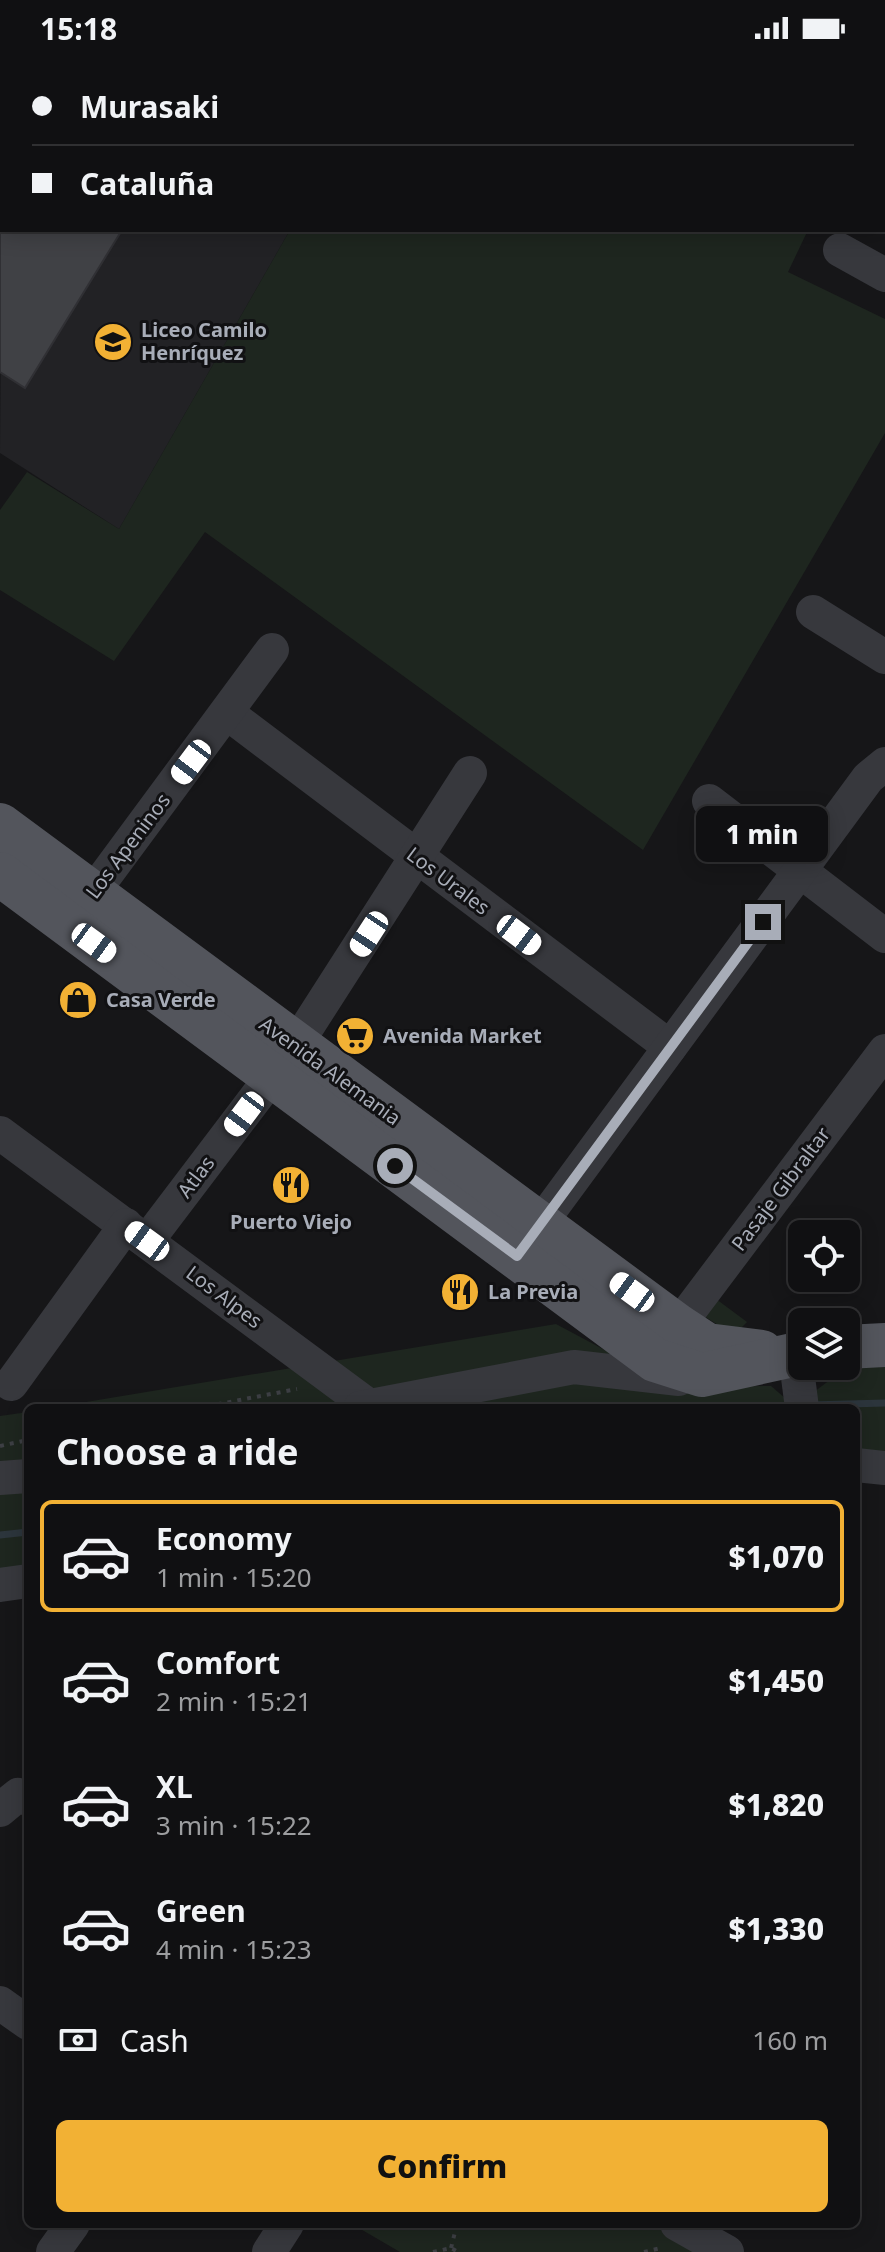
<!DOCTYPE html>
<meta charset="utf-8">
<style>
:root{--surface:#101012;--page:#1e1e20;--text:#f1f3f6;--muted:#9c9d9f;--line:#303032;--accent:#f2b134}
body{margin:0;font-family:"Noto Sans",sans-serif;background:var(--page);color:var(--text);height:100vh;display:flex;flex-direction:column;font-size:30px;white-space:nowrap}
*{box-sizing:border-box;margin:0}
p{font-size:26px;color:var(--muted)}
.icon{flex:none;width:44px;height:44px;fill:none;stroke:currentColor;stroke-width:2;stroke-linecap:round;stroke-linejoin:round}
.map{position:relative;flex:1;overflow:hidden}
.drawer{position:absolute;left:24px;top:1348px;width:836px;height:824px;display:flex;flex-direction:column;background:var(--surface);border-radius:12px;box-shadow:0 4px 20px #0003,0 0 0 2px var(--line)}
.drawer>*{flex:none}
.banner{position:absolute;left:0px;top:0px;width:886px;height:176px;box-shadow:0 4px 20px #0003,0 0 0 2px var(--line);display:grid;align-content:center;height:176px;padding:0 32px;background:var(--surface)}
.buttons{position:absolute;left:788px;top:1164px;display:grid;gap:16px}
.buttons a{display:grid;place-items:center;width:72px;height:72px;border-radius:12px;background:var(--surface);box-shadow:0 4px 20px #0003,0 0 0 2px var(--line);font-size:40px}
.end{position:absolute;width:36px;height:36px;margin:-18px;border:10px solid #a8adb8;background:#111;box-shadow:0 0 0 4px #111}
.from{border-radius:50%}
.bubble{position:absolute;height:56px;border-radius:12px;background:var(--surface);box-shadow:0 4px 20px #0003,0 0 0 2px var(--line);font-size:26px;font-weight:800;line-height:56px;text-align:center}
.car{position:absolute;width:24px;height:48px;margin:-24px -12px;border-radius:10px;box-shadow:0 0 6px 2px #0007;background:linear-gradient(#fff 24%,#345 0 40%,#fff 0 76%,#345 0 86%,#fff 0)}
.banner b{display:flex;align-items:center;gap:28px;height:76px;font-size:30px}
.banner b+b{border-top:2px solid var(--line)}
.banner i{width:20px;height:20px;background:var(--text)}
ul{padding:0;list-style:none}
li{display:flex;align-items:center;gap:24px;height:112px;margin:0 16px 12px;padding:0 16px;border:4px solid transparent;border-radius:12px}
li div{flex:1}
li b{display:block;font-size:30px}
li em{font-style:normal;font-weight:800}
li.selected{border-color:var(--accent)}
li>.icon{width:72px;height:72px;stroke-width:1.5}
h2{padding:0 32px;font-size:36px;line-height:96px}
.pay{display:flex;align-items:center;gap:20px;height:88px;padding:0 32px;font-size:30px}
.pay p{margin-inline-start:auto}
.action{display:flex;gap:16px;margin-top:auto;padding:16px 32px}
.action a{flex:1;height:92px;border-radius:12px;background:var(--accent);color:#111;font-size:32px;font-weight:800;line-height:92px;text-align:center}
.status{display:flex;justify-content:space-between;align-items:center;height:56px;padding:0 40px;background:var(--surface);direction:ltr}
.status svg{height:22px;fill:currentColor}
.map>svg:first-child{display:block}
</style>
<div class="status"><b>15:18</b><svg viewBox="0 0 49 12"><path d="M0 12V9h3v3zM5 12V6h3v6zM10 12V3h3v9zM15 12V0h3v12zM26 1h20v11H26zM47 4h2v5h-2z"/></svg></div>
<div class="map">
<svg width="885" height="2196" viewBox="0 0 885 2196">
<rect width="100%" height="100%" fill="#161618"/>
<polygon fill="#222225" points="2,155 2,174 290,174 119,473 0,397"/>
<g fill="#1e261f">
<polygon points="164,0 727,0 731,2 166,2"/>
<polygon points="290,174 808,174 788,216 885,263 885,377 643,794 205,476 114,605 0,534 0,454 27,416 119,473"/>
<polygon points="712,1240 747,1266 734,1279 699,1257"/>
<polygon points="556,1268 674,1331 771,1330 785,1342 787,1352 50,1352"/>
<polygon points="885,1306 885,1399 856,1397 856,1352 816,1352 814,1336 847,1311"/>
<polygon points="28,1356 28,1509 0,1513 0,1360"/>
<polygon points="352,2168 659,2168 708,2196 400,2196"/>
</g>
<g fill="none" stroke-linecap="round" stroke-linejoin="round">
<g stroke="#2c353c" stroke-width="7">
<polyline points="810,1349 885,1347"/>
<polyline points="0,1479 28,1476"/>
</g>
</g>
<polygon fill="#404145" stroke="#303034" stroke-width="2" points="0,174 122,174 25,332 0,316"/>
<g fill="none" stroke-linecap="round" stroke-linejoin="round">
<g stroke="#3d3f44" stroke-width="4" stroke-dasharray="4 6" stroke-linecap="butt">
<polyline points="198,1352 297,1333"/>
<polyline points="0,1390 28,1384"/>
<polyline points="451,2192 457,2168"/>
<polyline points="433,2196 451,2192 458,2196"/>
<polyline points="644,2196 661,2192"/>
</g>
<g stroke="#37383d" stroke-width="34">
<polyline points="683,2 684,0"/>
<polyline points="882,2 883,0"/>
<polyline points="840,194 885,219"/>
<polyline points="813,556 885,601"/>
<polyline points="227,657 670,991"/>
<polyline points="709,745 885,880"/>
<polyline points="77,858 272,594"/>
<polyline points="0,1077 369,1350"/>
<polyline points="147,1185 295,990 470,717"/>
<polyline points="526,1187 868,722 885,708"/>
<polyline points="678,1270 885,995"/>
<polyline points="795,1298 802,1352"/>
<polyline points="11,1328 126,1169"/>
<polyline points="360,1352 574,1311 679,1323"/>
<polyline points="856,1409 885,1412"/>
<polyline points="0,1422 28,1420"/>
<polyline points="0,1529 28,1525"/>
<polyline points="0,1754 18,1739 28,1743"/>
<polyline points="0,1947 28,1967"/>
<polyline points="677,2168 727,2196"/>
<polyline points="53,2196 73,2168"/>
<polyline points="269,2196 287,2168"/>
</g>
<g stroke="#53555c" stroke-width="44">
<polyline points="19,2 20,0"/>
<polyline points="70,2 71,0"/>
<polyline points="0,34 2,31"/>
<polyline points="0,123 2,119"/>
<polyline points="0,769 678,1270 707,1289 762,1296"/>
<polyline points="0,818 655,1304 702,1319 802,1297"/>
<polyline points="846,1291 885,1289"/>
</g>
</g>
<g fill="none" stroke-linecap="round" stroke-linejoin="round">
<polyline stroke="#a8adb8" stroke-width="10" points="395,1110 517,1200 763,866"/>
</g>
<defs>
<symbol id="school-disc" viewBox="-11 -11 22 22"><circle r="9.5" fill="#f2b134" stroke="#111113"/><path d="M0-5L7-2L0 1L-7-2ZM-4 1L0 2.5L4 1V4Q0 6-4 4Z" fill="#111"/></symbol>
<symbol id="shop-disc" viewBox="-11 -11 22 22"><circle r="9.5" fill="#f2b134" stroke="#111113"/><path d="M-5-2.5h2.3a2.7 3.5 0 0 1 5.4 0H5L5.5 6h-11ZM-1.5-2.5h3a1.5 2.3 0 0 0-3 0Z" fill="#111"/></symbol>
<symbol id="supermarket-disc" viewBox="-11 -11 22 22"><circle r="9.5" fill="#f2b134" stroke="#111113"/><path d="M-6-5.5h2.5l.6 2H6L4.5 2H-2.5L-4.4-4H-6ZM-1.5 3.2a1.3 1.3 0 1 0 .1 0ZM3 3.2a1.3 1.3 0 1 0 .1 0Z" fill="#111"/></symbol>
<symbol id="restaurant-disc" viewBox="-11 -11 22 22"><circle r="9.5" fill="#f2b134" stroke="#111113"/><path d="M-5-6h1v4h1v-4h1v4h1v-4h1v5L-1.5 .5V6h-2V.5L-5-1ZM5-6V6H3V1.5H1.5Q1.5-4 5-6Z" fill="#111"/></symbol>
</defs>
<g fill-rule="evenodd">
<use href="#school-disc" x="91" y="264" width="44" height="44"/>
<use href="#shop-disc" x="56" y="922" width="44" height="44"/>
<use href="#supermarket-disc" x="333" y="958" width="44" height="44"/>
<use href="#restaurant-disc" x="269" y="1107" width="44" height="44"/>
<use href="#restaurant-disc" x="438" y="1214" width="44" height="44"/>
</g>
<g text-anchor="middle" stroke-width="6" stroke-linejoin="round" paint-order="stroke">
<g font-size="20" font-weight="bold" fill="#a8adb8" stroke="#111113" text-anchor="start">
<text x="141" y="281">Liceo Camilo<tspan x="141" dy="23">Henríquez</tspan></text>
<text x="106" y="951">Casa Verde</text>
<text x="383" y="987">Avenida Market</text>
<text x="291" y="1173" text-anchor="middle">Puerto Viejo</text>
<text x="488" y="1243">La Previa</text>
</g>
<g font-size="20" fill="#a8adb8" stroke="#111113">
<text transform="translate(128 790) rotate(-53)" y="7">Los Apeninos</text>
<text transform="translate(448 825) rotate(37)" y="7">Los Urales</text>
<text transform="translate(330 1015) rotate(36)" y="7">Avenida Alemania</text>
<text transform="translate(196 1121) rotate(-53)" y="7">Atlas</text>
<text transform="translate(781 1133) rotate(-53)" y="7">Pasaje Gibraltar</text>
<text transform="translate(224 1241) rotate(37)" y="7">Los Alpes</text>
</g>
</g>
</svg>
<div class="buttons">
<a><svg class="icon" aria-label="locate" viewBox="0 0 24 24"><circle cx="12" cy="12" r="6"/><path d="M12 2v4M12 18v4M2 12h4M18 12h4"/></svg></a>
<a><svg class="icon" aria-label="layers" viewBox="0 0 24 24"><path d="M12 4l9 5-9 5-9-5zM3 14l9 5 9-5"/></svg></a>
</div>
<i class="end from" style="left:395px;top:1110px"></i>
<i class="end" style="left:763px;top:866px"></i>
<div class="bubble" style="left:696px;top:750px;width:132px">1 min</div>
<i class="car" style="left:191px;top:706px;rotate:217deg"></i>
<i class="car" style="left:369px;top:878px;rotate:213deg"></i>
<i class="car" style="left:519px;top:879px;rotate:127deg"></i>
<i class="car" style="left:94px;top:887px;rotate:126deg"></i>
<i class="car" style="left:244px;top:1058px;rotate:217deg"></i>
<i class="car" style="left:147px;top:1185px;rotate:306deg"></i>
<i class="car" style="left:632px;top:1236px;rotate:306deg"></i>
<div class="banner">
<b><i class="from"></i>Murasaki</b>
<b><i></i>Cataluña</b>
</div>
<section class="drawer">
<h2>Choose a ride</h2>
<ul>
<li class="selected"><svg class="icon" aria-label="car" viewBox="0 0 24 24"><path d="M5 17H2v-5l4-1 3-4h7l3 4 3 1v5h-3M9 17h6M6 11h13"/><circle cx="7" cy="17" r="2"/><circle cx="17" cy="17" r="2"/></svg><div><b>Economy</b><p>1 min · 15:20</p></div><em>$1,070</em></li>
<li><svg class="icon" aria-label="car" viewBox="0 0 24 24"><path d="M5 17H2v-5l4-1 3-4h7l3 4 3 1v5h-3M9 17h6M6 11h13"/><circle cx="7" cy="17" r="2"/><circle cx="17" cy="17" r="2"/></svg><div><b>Comfort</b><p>2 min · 15:21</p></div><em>$1,450</em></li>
<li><svg class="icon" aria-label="car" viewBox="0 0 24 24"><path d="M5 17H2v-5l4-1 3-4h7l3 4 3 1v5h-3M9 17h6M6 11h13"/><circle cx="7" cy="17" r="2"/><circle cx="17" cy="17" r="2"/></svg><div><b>XL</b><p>3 min · 15:22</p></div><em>$1,820</em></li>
<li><svg class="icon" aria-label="car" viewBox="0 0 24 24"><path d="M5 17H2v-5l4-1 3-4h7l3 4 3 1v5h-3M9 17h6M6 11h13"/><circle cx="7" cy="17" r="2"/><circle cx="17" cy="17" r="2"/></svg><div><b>Green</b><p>4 min · 15:23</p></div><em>$1,330</em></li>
</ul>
<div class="pay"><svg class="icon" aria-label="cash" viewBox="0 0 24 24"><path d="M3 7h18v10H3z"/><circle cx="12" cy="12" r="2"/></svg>Cash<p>160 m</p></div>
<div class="action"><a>Confirm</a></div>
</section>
</div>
